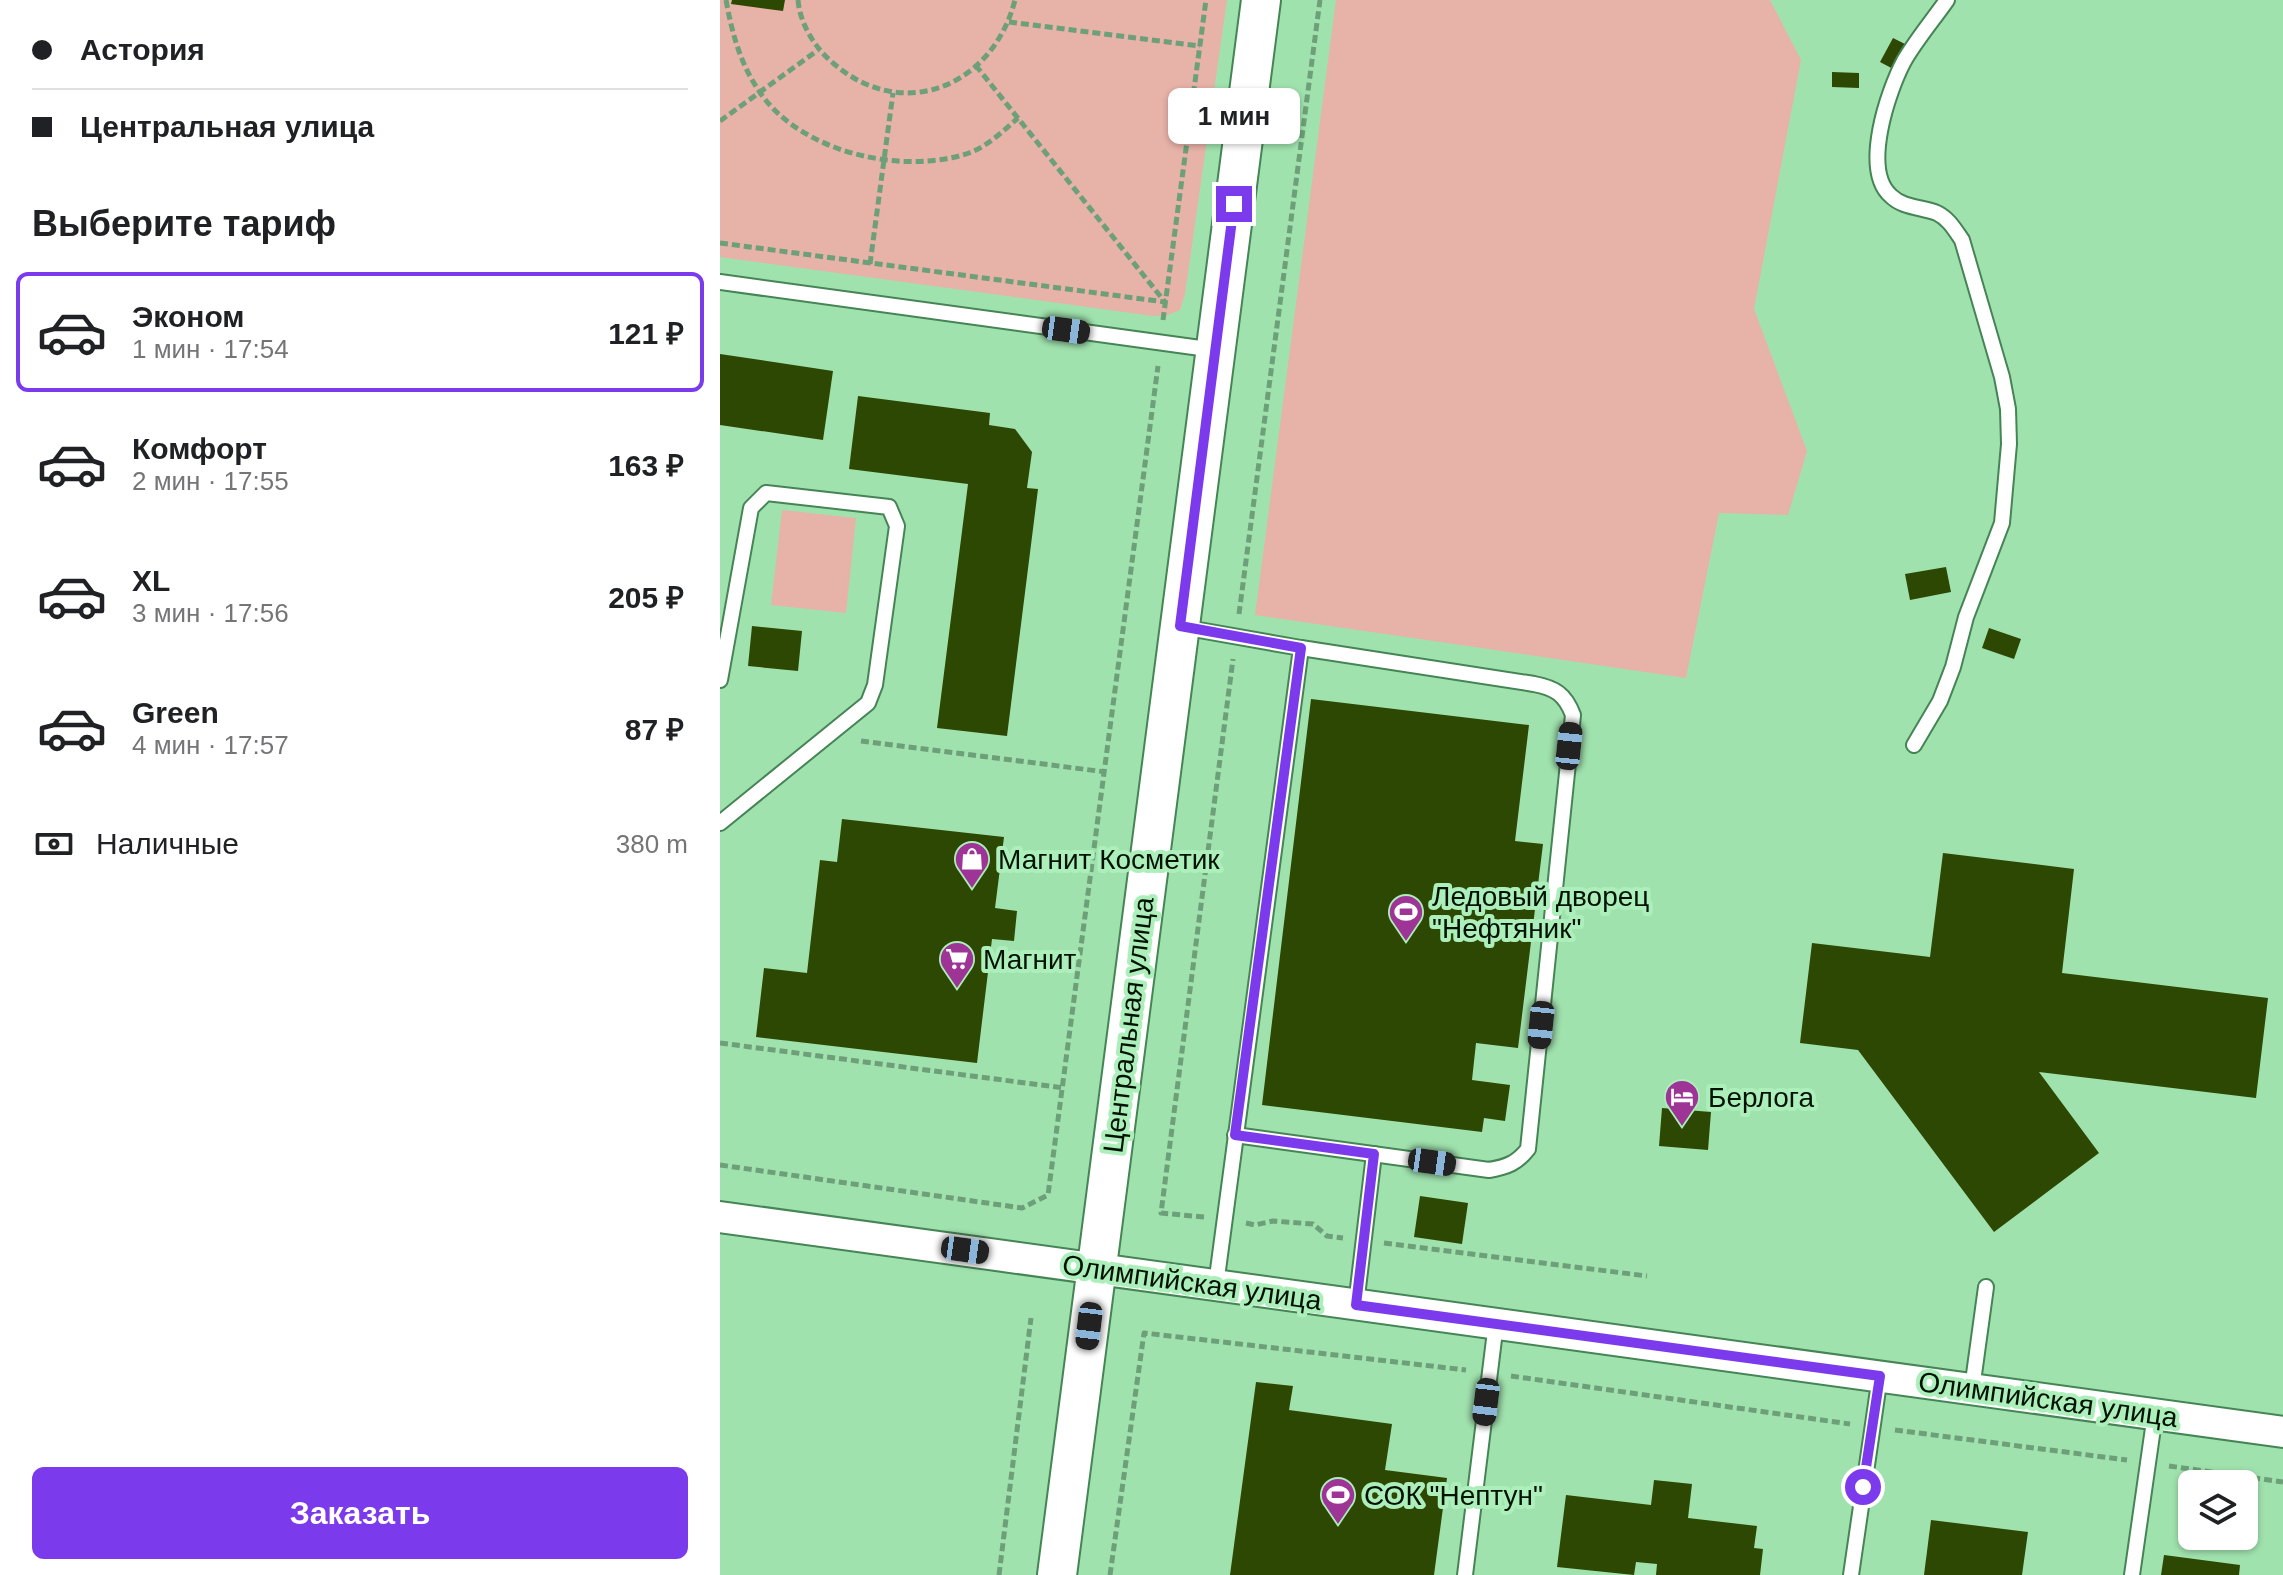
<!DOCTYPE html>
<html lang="ru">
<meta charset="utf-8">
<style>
:root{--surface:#fff;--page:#f6f6f6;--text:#202124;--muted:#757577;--line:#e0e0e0;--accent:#7c3aed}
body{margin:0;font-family:Helvetica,sans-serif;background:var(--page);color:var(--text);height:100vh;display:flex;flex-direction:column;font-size:30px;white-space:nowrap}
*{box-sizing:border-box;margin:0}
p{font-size:26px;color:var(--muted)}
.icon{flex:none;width:44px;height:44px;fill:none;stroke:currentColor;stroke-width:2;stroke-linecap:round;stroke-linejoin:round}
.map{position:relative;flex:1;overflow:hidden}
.drawer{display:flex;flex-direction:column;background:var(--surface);width:720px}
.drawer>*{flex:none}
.top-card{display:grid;align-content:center;height:176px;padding:0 32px;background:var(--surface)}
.fabs{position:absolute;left:1458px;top:1470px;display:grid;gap:16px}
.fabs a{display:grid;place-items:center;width:80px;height:80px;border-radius:12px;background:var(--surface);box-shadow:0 2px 6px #0004;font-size:40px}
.end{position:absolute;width:36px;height:36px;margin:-18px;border:10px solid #7c3aed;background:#fff;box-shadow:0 0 0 4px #fff}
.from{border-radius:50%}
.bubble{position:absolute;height:56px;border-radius:12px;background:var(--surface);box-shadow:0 2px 6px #0004;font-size:26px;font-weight:700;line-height:56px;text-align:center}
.car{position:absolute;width:24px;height:48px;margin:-24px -12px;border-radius:10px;box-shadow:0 0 6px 2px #0007;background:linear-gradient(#222 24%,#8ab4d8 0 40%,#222 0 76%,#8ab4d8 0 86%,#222 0)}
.top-card b{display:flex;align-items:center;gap:28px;height:76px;font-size:30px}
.top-card b+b{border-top:2px solid var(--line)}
.top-card i{width:20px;height:20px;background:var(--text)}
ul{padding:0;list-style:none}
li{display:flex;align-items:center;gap:24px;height:120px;margin:0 16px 12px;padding:0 16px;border:4px solid transparent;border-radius:12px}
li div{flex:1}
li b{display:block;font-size:30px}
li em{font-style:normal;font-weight:700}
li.on{border-color:var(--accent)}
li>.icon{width:72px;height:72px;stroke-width:1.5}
h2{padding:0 32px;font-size:36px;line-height:96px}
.pay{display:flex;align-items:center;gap:20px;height:88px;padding:0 32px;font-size:30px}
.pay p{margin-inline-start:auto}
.button{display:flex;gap:16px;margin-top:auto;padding:16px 32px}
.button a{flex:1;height:92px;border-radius:12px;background:var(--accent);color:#fff;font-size:32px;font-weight:700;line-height:92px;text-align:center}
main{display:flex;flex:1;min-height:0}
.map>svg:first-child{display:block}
</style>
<main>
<section class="drawer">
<div class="top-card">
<b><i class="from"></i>Астория</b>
<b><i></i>Центральная улица</b>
</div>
<h2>Выберите тариф</h2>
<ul>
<li class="on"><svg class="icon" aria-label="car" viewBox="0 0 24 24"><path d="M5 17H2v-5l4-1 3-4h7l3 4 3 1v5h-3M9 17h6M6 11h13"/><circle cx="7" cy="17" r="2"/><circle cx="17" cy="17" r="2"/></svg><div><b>Эконом</b><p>1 мин · 17:54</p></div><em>121 ₽</em></li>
<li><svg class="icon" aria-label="car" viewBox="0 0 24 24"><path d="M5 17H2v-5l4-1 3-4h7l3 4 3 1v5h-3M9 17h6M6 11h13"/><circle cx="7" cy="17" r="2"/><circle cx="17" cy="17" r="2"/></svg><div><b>Комфорт</b><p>2 мин · 17:55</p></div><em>163 ₽</em></li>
<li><svg class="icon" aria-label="car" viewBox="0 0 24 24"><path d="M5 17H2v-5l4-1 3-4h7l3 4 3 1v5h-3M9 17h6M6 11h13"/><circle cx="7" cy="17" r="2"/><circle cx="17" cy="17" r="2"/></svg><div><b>XL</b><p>3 мин · 17:56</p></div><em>205 ₽</em></li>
<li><svg class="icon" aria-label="car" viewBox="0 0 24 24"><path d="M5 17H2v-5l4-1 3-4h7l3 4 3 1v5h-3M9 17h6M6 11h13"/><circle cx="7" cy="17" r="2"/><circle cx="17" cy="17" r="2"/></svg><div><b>Green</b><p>4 мин · 17:57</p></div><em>87 ₽</em></li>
</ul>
<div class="pay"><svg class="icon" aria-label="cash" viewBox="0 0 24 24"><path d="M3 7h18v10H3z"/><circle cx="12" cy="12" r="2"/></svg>Наличные<p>380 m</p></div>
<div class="button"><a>Заказать</a></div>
</section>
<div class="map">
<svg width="1563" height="1575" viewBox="0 0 1563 1575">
<rect width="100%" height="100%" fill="#a0e2ae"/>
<g fill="#e7b2a8">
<polygon points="0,0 507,0 465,294 460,310 448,315 433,316 0,257"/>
<polygon points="616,0 1050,0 1081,60 1034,309 1087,451 1068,515 999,513 966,678 535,615"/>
<polygon points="62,510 136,518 126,613 51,605"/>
</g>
<g fill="#2c4802">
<polygon points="12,0 65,0 63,11 11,4"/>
<polygon points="1173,38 1189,46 1177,71 1160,62"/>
<polygon points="1112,72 1139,73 1139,88 1112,87"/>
<polygon points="0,354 113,371 103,440 0,425"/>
<polygon points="138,396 270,413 269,425 295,429 312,452 307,488 318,489 287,736 217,728 248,484 129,469"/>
<polygon points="1226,567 1231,592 1190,600 1185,574"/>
<polygon points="32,626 82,631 78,671 28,666"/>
<polygon points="1269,628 1301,639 1294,659 1262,648"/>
<polygon points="591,699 809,725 795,841 823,844 798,1048 756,1043 752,1080 790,1085 785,1121 764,1118 762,1132 542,1105"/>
<polygon points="122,819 284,837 275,908 297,911 294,941 272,939 257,1063 36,1037 44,968 87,973 100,860 117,862"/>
<polygon points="1223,853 1354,869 1342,973 1548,998 1536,1098 1319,1072 1379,1153 1274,1232 1138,1050 1080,1043 1092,943 1210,957"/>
<polygon points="942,1108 991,1112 988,1150 939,1146"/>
<polygon points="700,1196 748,1203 742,1244 694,1237"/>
<polygon points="536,1382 573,1386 569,1410 672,1424 665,1470 727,1478 714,1575 510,1575"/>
<polygon points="934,1480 972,1484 968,1518 1037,1526 1034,1548 1043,1549 1040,1575 936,1575 937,1564 916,1562 914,1575 837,1567 846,1495 931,1505"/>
<polygon points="1211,1520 1308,1532 1302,1575 1204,1575"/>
<polygon points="1444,1555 1520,1565 1519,1575 1441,1575"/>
</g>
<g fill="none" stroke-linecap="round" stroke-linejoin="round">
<defs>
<g id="service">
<polyline points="0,282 495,350"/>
<polyline points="462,627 581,648 496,1285"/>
<polyline points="0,680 31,508 46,493 169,507 177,526 155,685 148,703 0,823"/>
<path d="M 1194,745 L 1220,701 L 1233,667 L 1246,617 L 1282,523 L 1289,444 L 1288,409 L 1282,377 L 1242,240 C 1235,230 1229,219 1217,213 C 1202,207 1183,208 1171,196 C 1141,170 1168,91 1184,61 C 1196,40 1213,20 1227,0"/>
<path d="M 515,1135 L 769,1170 C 787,1167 797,1163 808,1149 L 853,715 C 845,694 835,688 814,684 L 581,648"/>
<polyline points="636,1305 654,1154"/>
<polyline points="1252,1389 1266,1287"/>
<polyline points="745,1575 776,1323"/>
<polyline points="1131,1575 1160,1376"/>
<polyline points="1412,1575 1435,1414"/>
</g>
<polyline id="minor" points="0,1217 1563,1432"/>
<polyline id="tertiary" points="337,1575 541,0"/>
</defs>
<use href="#service" stroke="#458455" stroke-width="18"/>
<use href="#minor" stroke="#458455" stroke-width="34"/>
<use href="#tertiary" stroke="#458455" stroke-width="42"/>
<g stroke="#6da078" stroke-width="5" stroke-dasharray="8 4" stroke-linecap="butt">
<path d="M 6,0 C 12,33 20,63 39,91 C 79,152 182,176 249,153 C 268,146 283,131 298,118"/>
<path d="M 78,0 C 80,24 95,48 113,63 C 183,124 273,86 295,0"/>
<polyline points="289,22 480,46"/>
<polyline points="0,121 98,50"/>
<polyline points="0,243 445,302 257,67"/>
<polyline points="150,264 173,93"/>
<polyline points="443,320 486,0"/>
<polyline points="519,614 600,0"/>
<polyline points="141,741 386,772"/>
<polyline points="0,1043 344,1088"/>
<polyline points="0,1165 302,1208 328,1195 438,366"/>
<polyline points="484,1217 441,1213 513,659"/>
<polyline points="526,1223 535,1225 553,1221 593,1224 607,1236 623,1238"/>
<polyline points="664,1243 927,1276"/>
<polyline points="791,1376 1130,1424"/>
<polyline points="1175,1430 1407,1460"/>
<polyline points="1449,1466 1563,1482"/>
<polyline points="279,1575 311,1318"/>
<polyline points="390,1575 424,1333 746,1370"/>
</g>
<use href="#service" stroke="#fff" stroke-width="14"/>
<use href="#minor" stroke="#fff" stroke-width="30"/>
<use href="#tertiary" stroke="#fff" stroke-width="38"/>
</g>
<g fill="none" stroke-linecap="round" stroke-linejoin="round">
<polyline stroke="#7c3aed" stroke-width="10" points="514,204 460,626 581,648 515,1135 654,1154 636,1305 1160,1376 1143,1487"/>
</g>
<defs>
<symbol id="shop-pin" viewBox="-11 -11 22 30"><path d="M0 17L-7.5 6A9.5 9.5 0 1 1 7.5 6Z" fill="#9d3496" stroke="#adefbb"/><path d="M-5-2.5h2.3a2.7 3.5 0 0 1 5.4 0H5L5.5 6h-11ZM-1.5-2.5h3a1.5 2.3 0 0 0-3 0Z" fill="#fff"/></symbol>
<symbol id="stadium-pin" viewBox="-11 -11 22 30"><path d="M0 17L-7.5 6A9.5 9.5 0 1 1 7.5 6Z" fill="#9d3496" stroke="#adefbb"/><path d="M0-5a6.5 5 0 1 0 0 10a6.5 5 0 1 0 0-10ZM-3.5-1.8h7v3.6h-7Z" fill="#fff"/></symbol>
<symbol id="supermarket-pin" viewBox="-11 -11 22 30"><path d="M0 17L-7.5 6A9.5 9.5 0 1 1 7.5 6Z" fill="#9d3496" stroke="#adefbb"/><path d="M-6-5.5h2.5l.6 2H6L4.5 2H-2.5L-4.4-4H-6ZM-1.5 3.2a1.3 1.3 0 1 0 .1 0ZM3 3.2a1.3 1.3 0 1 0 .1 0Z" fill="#fff"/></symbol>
<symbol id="hotel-pin" viewBox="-11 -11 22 30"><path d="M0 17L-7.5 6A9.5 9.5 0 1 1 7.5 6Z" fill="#9d3496" stroke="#adefbb"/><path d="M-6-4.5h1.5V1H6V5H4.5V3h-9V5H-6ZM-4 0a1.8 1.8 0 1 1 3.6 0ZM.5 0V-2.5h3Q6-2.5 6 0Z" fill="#fff"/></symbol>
</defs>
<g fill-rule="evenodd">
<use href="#shop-pin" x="232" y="839" width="40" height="54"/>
<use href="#stadium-pin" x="666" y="892" width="40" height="54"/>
<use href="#supermarket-pin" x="217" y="939" width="40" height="54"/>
<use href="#hotel-pin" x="942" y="1077" width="40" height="54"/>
<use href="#stadium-pin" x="598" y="1475" width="40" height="54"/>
</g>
<g text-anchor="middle" stroke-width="8" stroke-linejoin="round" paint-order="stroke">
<g font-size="28" fill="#001303" stroke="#adefbb" text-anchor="start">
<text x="278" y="869">Магнит Косметик</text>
<text x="712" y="906">Ледовый дворец<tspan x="712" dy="32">"Нефтяник"</tspan></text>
<text x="263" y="969">Магнит</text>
<text x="988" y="1107">Берлога</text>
<text x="644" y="1505">СОК "Нептун"</text>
</g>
<g font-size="28" fill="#001303" stroke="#adefbb">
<text transform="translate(408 1025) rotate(-83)" y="10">Центральная улица</text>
<text transform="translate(472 1282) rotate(8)" y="10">Олимпийская улица</text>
<text transform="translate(1328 1399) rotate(8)" y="10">Олимпийская улица</text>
</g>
</g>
</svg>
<div class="fabs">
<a><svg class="icon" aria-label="layers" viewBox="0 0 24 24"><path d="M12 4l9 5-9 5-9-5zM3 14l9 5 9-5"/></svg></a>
</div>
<i class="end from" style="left:1143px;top:1487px"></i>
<i class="end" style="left:514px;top:204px"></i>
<div class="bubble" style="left:448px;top:88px;width:132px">1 мин</div>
<i class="car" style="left:346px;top:330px;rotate:98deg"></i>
<i class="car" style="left:849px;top:746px;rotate:6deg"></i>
<i class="car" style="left:821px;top:1025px;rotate:186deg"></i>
<i class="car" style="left:712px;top:1162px;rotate:98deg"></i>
<i class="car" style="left:245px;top:1250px;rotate:98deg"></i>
<i class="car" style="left:369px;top:1326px;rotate:187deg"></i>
<i class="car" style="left:766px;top:1402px;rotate:187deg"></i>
</div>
</main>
